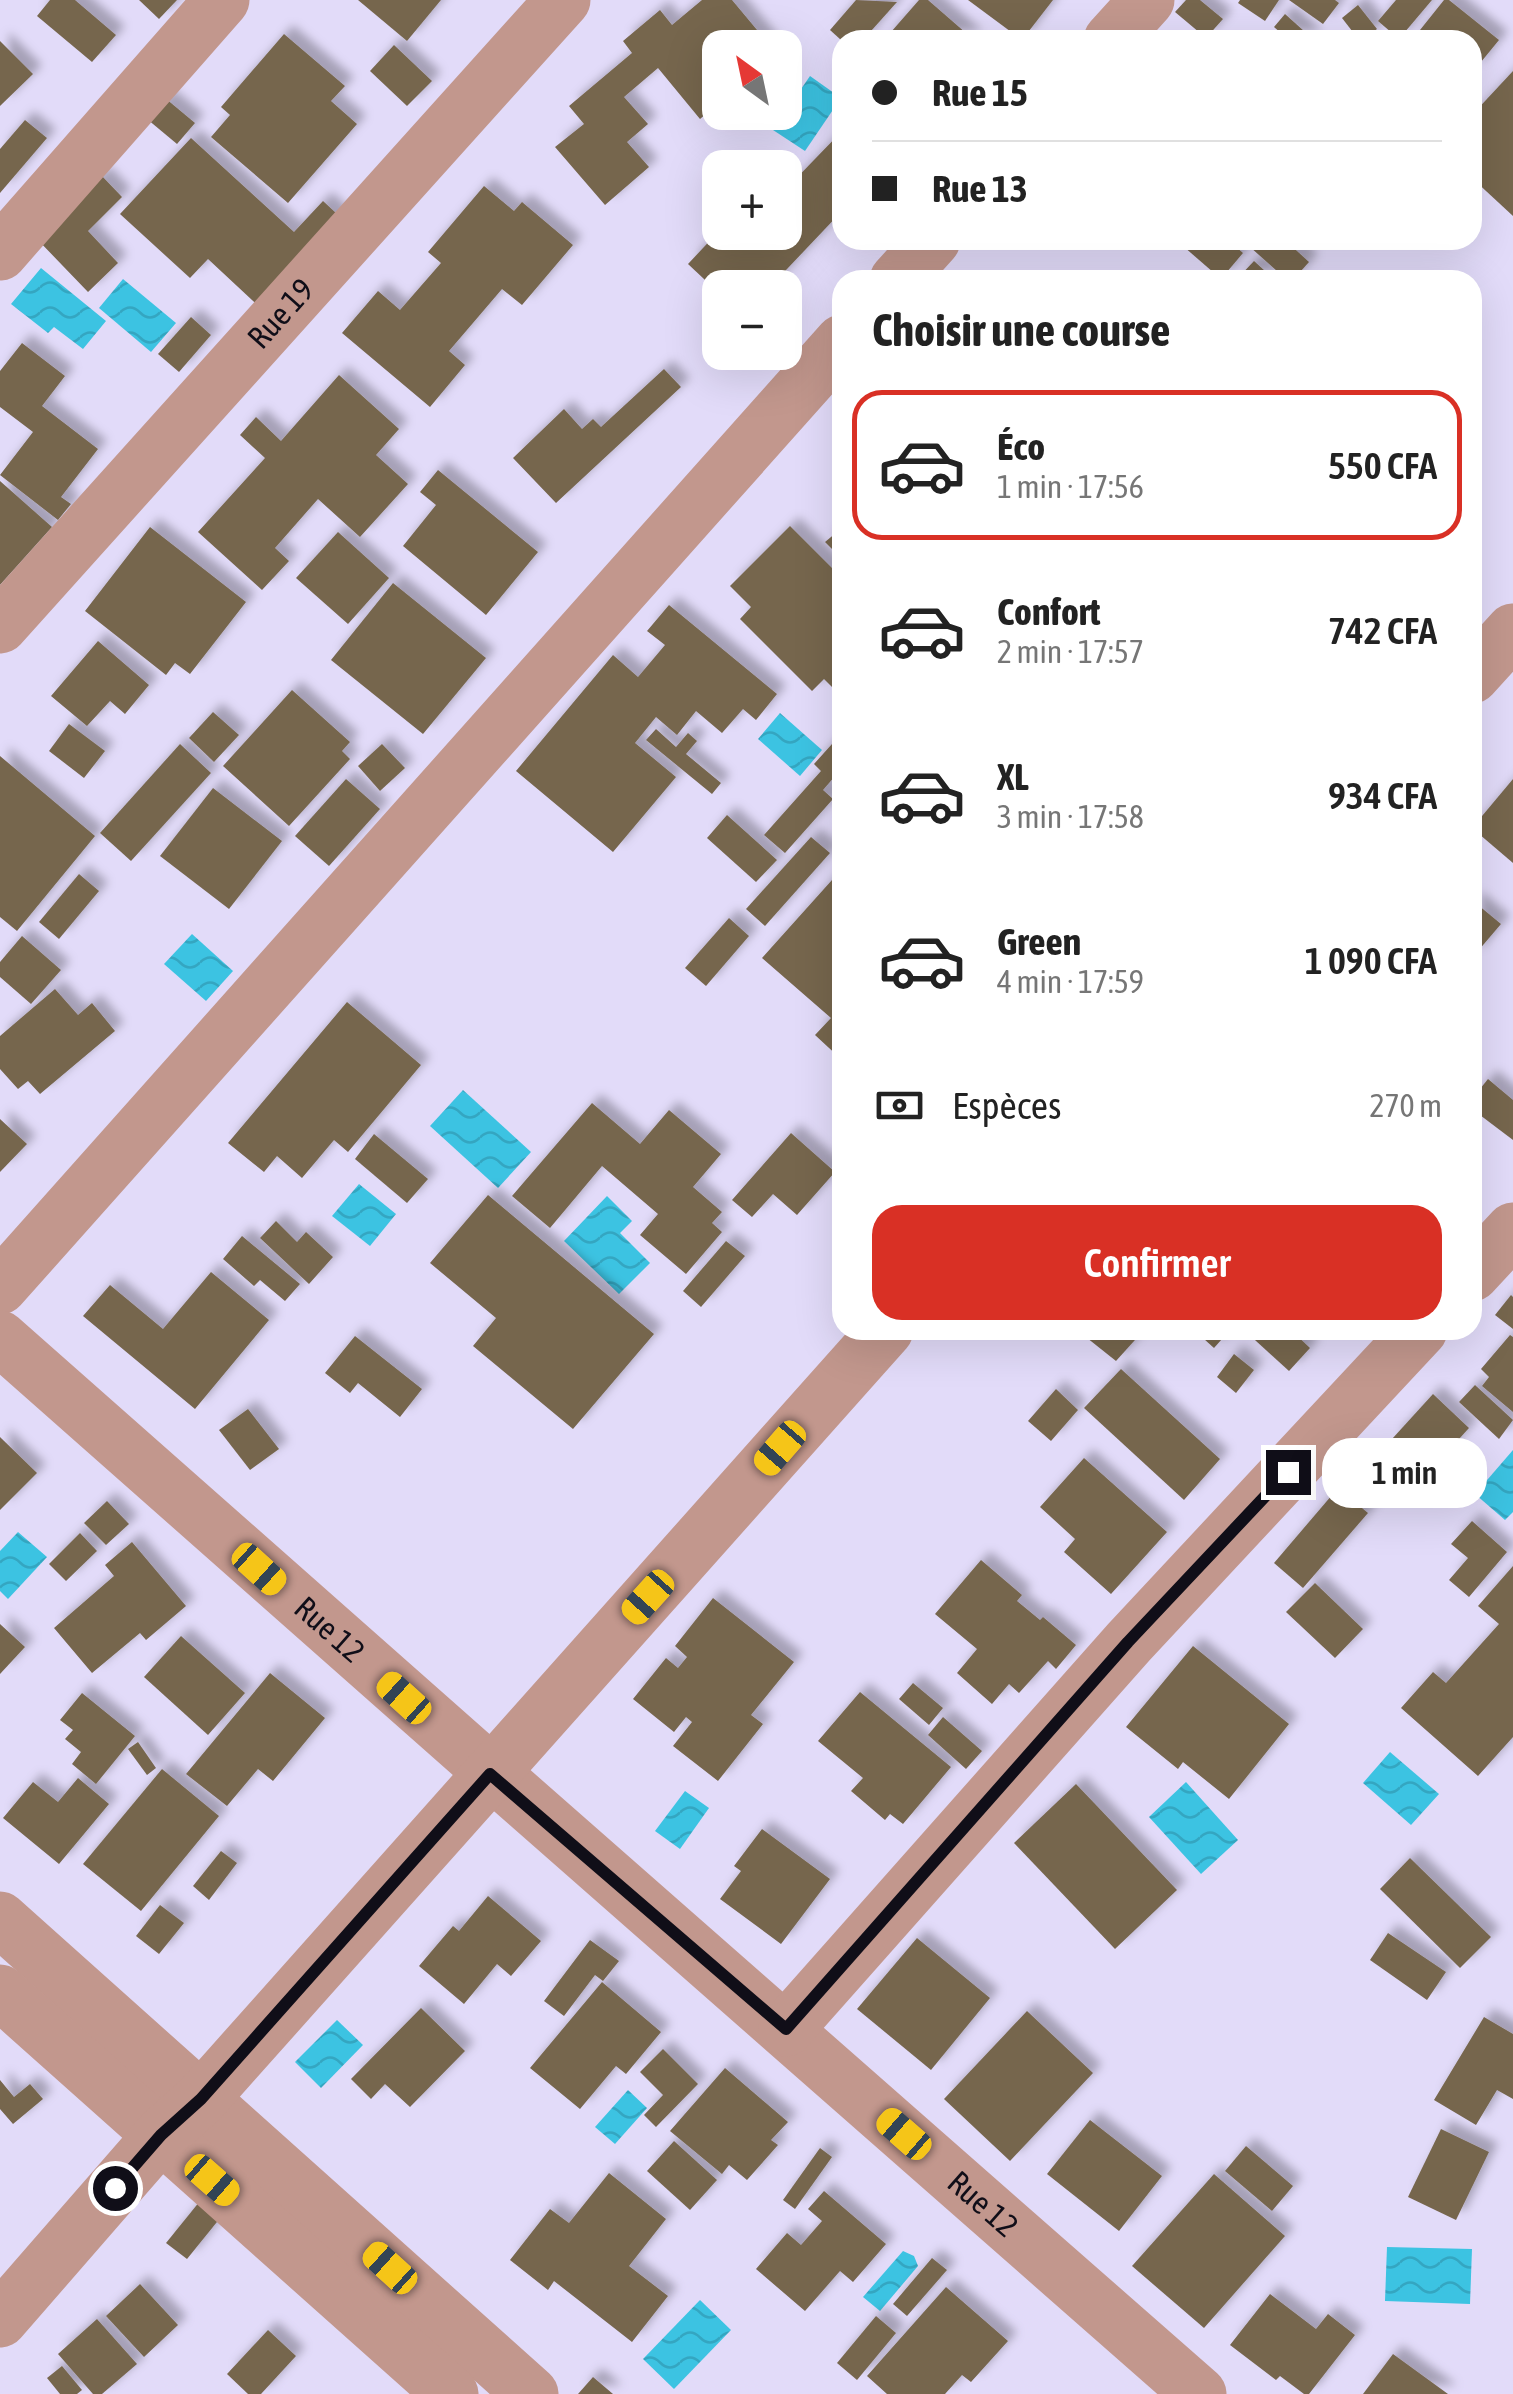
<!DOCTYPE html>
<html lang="fr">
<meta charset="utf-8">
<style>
:root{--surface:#fff;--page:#f6f6f6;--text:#222;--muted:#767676;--line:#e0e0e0;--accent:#d93025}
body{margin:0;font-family:"Asap Condensed",sans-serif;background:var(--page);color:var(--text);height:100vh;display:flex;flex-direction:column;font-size:38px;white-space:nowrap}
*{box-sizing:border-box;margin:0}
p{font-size:32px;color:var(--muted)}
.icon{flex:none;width:55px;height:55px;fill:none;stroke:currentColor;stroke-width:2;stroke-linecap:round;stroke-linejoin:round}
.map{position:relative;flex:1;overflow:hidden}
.sheet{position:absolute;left:832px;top:270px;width:650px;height:1070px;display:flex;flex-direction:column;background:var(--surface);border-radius:30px;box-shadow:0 10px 40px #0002}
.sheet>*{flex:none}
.top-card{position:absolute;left:832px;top:30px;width:650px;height:220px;border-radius:30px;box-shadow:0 10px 40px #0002;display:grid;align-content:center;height:220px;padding:0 40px;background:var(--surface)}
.needle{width:65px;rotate:327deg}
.buttons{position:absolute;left:702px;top:30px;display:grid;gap:20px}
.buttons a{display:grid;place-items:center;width:100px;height:100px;border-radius:20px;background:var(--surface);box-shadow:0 10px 40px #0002;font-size:50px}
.end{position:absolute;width:45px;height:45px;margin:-22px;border:12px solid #100e18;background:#fff;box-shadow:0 0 0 5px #fff}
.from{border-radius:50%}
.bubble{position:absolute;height:70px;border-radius:30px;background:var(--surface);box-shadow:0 10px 40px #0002;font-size:32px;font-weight:600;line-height:70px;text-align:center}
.car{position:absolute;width:30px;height:60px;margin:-30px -15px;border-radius:12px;box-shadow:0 0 8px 2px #0007;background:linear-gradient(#f5c518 24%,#345 0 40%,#f5c518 0 76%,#345 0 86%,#f5c518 0)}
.top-card b{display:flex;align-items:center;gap:35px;height:95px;font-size:38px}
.top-card b+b{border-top:2px solid var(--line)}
.top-card i{width:25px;height:25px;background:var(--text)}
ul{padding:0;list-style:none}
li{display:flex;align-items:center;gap:30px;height:150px;margin:0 20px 15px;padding:0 20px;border:5px solid transparent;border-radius:30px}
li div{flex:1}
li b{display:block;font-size:38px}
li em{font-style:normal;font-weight:600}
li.active{border-color:var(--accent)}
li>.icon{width:90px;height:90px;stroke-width:1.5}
h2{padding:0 40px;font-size:45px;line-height:120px}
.pay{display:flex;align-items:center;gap:25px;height:110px;padding:0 40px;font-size:38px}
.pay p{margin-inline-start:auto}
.button{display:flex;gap:20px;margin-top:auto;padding:20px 40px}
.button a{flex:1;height:115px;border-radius:30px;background:var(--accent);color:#fff;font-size:40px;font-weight:600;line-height:115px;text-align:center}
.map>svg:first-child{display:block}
</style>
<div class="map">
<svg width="1513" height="2394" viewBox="0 0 1513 2394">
<defs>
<pattern id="water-waves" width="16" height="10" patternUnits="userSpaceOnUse" patternTransform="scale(2.5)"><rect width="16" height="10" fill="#3cc3e2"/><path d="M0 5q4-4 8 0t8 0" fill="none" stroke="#34a6c1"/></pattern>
<filter id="shadow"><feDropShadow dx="9" dy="-9" stdDeviation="5" flood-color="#0004"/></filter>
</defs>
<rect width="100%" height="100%" fill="#e2dbf9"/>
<g fill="url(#water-waves)">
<polygon points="810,76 841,98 805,151 773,130"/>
<polygon points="41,268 106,321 83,349 54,327 48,333 11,304"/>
<polygon points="123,279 176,323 151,352 99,308"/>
<polygon points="780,713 822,750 800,776 758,739"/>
<polygon points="192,934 233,971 206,1001 164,964"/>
<polygon points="463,1090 531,1152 498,1188 430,1126"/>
<polygon points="359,1184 396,1214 370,1246 332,1216"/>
<polygon points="607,1196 632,1221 620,1233 650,1263 619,1294 564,1241"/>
<polygon points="1513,1450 1513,1512 1505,1520 1475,1494"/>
<polygon points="18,1532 47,1557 8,1599 0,1591 0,1551"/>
<polygon points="1390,1752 1439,1794 1411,1825 1363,1783"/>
<polygon points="1186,1782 1238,1840 1201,1874 1149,1817"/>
<polygon points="685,1791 709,1808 680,1849 655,1831"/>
<polygon points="337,2020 363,2045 321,2088 295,2062"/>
<polygon points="628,2090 647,2108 615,2144 595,2127"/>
<polygon points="1387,2247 1472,2249 1470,2304 1385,2301"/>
<polygon points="903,2251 914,2256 918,2266 880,2311 863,2297"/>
<polygon points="700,2300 731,2330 674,2389 643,2359"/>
</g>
<g fill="#76664d" filter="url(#shadow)">
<polygon points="50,0 75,0 116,35 92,62 37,16"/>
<polygon points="139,0 177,0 159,19"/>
<polygon points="358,0 441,0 407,41"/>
<polygon points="702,0 732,0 772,48 720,48 720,102 700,119 658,68 624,97 648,124 627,142 649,167 605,205 555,147 584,124 569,106 632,53 623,41 660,10 672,25"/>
<polygon points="856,0 897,2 863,40 841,40 830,30"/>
<polygon points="919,0 928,0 974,40 884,40"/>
<polygon points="968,0 1053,0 1022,40"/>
<polygon points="1186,0 1200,0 1223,19 1206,38 1175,12"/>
<polygon points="1240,0 1279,0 1265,21 1238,3"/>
<polygon points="1289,0 1335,0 1339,3 1323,24"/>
<polygon points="1396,0 1432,0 1399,39 1378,21"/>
<polygon points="1444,0 1449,0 1499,40 1472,73 1472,40 1412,40"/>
<polygon points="1358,5 1377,29 1363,40 1359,40 1342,18"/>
<polygon points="1285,14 1314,40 1289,40 1274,27"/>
<polygon points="284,34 345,86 331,101 357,124 288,203 211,137 230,115 221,107"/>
<polygon points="0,41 33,74 0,106"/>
<polygon points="394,45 432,81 407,106 370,71"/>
<polygon points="1513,71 1513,216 1472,178 1472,115"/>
<polygon points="165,98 195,123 177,144 147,119"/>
<polygon points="25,120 47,138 0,193 0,149"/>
<polygon points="842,131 842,211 769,288 720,288 720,294 688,264 718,232 785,232 785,190"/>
<polygon points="191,138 294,232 323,201 350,226 267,314 208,259 190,278 120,214"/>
<polygon points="101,175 122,197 88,231 118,263 88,292 36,238"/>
<polygon points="484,186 514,211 522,202 573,245 522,305 502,289 449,351 465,365 430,407 342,333 378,291 400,310 441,263 428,252"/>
<polygon points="1176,240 1228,240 1243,253 1221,279"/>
<polygon points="1256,240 1285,240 1309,262 1293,280 1287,280 1250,247"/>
<polygon points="1254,261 1275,280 1236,280"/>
<polygon points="191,317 211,335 179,372 158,354"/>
<polygon points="22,343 65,376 42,406 98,449 61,497 71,504 58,520 0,475 33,432 0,407 0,371"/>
<polygon points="664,369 681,387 556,503 513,458 564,409 582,429 593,419 601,427"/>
<polygon points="339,375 399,429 376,455 408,484 360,537 318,499 275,548 289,561 262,590 198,532 265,458 240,435 256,417 281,441"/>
<polygon points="438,470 538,552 486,615 403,546 436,505 420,492"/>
<polygon points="0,481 52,527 0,585"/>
<polygon points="790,526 842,578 842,623 837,629 842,634 842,697 824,679 812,691 740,619 751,607 730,586"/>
<polygon points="150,527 246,602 190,674 175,663 166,675 85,611"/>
<polygon points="338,532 389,578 348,624 296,578"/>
<polygon points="837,532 842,537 842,559 825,542"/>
<polygon points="393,583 486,658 423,734 331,660"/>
<polygon points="669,605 777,694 756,720 743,709 722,733 696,711 677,735 656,717 635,743 676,777 613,852 516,771 613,655 638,677 665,645 647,631"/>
<polygon points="98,641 149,685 125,714 110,701 87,726 51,696"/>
<polygon points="292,690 350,742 342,751 350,759 289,826 223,766"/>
<polygon points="213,712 239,735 214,762 189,738"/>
<polygon points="69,724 105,751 84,778 49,751"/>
<polygon points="656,729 676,747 688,733 697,741 686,754 721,783 712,794 646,740"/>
<polygon points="180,744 211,773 131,861 100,833"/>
<polygon points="382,744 405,768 380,791 358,766"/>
<polygon points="832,744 842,754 842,768 823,790 833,799 785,853 764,835 821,771 814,764"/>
<polygon points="0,756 95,836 17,931 0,917"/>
<polygon points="346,779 380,809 329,866 295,836"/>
<polygon points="1513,779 1513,863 1472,828"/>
<polygon points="213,788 282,841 229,909 160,856"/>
<polygon points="727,815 777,860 756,882 707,838"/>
<polygon points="811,837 830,853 765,926 746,909"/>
<polygon points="79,874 99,891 59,939 39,922"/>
<polygon points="832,880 842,889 842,1060 815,1035 831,1018 762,958"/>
<polygon points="1472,900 1501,924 1472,958"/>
<polygon points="729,918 749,936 706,986 685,968"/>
<polygon points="22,936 61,970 31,1004 0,977 0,962"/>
<polygon points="55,989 78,1015 92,1003 115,1031 40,1094 28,1081 18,1089 0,1069 0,1036"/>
<polygon points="347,1002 421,1065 348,1152 334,1140 302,1178 277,1156 264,1172 228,1143"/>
<polygon points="1488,1079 1513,1100 1513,1140 1472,1109 1472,1099"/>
<polygon points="592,1103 640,1144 669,1110 721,1154 693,1187 722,1212 712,1223 722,1232 686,1274 640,1235 658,1214 602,1166 550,1228 512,1196"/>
<polygon points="0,1119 27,1144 0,1172"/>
<polygon points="791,1133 835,1172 797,1215 773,1194 752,1217 732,1200"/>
<polygon points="374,1134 428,1179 407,1203 355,1159"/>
<polygon points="488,1195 654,1334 573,1429 473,1346 496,1318 430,1263"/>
<polygon points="276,1221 297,1242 306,1232 333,1257 309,1284 260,1238"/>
<polygon points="242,1236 300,1284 285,1301 260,1280 254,1286 223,1259"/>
<polygon points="726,1241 745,1256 701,1307 683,1291"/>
<polygon points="211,1272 269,1320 195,1409 83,1316 110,1285 163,1329"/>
<polygon points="1511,1295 1513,1297 1513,1329 1495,1315"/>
<polygon points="1077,1330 1144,1330 1116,1361"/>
<polygon points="1194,1330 1230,1330 1214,1348"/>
<polygon points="1244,1330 1291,1330 1310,1348 1289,1371"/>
<polygon points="1510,1335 1513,1337 1513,1412 1482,1386 1489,1377 1481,1369"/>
<polygon points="355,1336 422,1389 400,1417 358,1383 350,1393 325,1373"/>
<polygon points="1234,1354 1254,1370 1236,1393 1217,1377"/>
<polygon points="1121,1369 1220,1459 1184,1500 1084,1408"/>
<polygon points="1475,1385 1513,1420 1499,1439 1459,1402"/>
<polygon points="1056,1389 1078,1410 1051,1441 1028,1421"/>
<polygon points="1433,1394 1469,1428 1429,1472 1392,1439"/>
<polygon points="248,1409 279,1449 250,1470 219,1430"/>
<polygon points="0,1437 37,1473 0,1510"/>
<polygon points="1084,1458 1167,1532 1111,1594 1064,1552 1075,1539 1040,1507"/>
<polygon points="1338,1488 1368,1513 1303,1588 1274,1563"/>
<polygon points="107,1501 129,1524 106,1545 84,1523"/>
<polygon points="1472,1521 1507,1552 1469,1597 1449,1580 1468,1558 1451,1544"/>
<polygon points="80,1533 97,1551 66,1581 49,1564"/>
<polygon points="132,1542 186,1606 146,1640 140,1633 92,1673 54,1628 114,1576 105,1565"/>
<polygon points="981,1560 1022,1595 1017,1601 1040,1620 1043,1617 1076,1645 1056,1669 1048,1661 1019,1693 1009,1684 992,1704 957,1673 977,1649 935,1614"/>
<polygon points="1513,1566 1513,1737 1478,1776 1401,1708 1433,1672 1446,1683 1499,1624 1478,1606"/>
<polygon points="1315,1583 1363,1629 1335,1658 1286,1612"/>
<polygon points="713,1598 794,1662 751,1715 763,1724 718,1781 673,1746 692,1722 686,1717 674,1732 633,1699 666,1658 678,1668 687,1657 675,1646"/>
<polygon points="0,1624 25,1647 0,1674"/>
<polygon points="181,1636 245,1693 208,1735 144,1677"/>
<polygon points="1193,1646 1289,1724 1229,1799 1183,1762 1178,1769 1126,1727"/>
<polygon points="270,1673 325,1718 273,1781 258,1769 227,1806 186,1774"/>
<polygon points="913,1683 943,1708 929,1725 899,1699"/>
<polygon points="860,1692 951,1767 903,1824 890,1814 885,1820 851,1791 863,1778 818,1741"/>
<polygon points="82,1693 135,1736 96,1784 72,1764 81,1752 65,1739 73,1730 60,1720"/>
<polygon points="943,1717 982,1751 966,1769 928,1735"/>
<polygon points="138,1742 156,1768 147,1775 128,1749"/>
<polygon points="162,1769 219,1816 141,1911 83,1864"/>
<polygon points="78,1778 109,1804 59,1864 3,1818 33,1782 58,1802"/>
<polygon points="1076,1784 1177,1890 1115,1949 1014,1843"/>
<polygon points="762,1829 830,1879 781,1944 720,1899 741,1871 734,1866"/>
<polygon points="221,1851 237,1863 209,1900 193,1886"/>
<polygon points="1410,1858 1491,1937 1460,1968 1380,1889"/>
<polygon points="488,1896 541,1941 511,1976 497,1964 464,2004 419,1966 453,1926 459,1931"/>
<polygon points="160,1905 184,1923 159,1954 136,1936"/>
<polygon points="1388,1933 1446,1972 1427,2000 1370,1960"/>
<polygon points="917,1938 990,1998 931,2070 857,2009"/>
<polygon points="590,1940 619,1961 603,1981 595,1975 564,2016 544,2001"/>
<polygon points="602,1982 661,2032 626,2074 616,2066 580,2109 530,2068"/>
<polygon points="421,2008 465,2051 410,2107 385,2084 371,2099 351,2079"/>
<polygon points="1027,2011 1093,2073 1010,2161 944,2099"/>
<polygon points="1484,2017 1513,2034 1513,2099 1497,2090 1476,2125 1434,2100"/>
<polygon points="663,2049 698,2084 656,2127 644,2115 663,2095 640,2072"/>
<polygon points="725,2068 788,2122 771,2140 778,2145 747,2180 729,2165 722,2174 670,2131"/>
<polygon points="0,2080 14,2097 30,2084 43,2099 13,2124 0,2109"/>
<polygon points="1090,2120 1162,2176 1119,2231 1047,2174"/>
<polygon points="1441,2129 1489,2152 1456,2220 1408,2197"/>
<polygon points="674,2141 717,2180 690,2210 647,2171"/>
<polygon points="1246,2146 1293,2186 1272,2211 1225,2171"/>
<polygon points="820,2148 832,2157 795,2209 783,2200"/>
<polygon points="609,2173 666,2219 629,2266 668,2296 632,2342 554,2281 548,2290 510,2260 550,2209 569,2223"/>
<polygon points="1214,2174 1285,2236 1204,2328 1132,2266"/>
<polygon points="824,2191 886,2244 853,2282 840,2271 805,2311 756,2269 787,2233 801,2245 822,2221 808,2209"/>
<polygon points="200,2201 221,2217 187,2259 166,2243"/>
<polygon points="932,2258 947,2270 907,2316 893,2304"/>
<polygon points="140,2284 178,2325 144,2357 106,2316"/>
<polygon points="946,2287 1008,2341 971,2382 962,2375 945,2394 887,2394 867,2376"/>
<polygon points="1270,2294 1316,2329 1328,2314 1355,2335 1309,2394 1304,2394 1280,2376 1276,2380 1230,2345"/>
<polygon points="876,2316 896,2333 857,2380 837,2363"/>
<polygon points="97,2319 137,2364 102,2394 93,2394 58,2354"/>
<polygon points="268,2330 296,2356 261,2394 248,2394 227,2374"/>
<polygon points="1393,2354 1448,2394 1363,2394"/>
<polygon points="62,2366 82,2390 77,2394 60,2394 47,2378"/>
<polygon points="593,2377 613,2394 578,2394"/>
</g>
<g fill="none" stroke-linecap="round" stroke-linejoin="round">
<g stroke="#c2978d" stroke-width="55">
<polyline points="1111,40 1147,0"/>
<polyline points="0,253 222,0"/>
<polyline points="897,280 933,240"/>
<path id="s1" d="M 0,626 L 563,0"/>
<polyline points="1472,676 1513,631"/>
<polyline points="1472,1274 1513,1230"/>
<polyline points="0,1287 842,342"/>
<path id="s2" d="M 0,1338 C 398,1692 799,2042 1199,2394"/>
<polyline points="0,1919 531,2394"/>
<polyline points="0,1992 451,2394"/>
<polyline points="786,2029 1129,1642 1420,1330"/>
<polyline points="0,2320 161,2135 201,2099 886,1330"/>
</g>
</g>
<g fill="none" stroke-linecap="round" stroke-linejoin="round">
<polyline stroke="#100e18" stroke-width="12" points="115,2188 161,2135 201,2099 490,1774 786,2029 1128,1642 1288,1472"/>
</g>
<g text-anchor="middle" stroke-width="10" stroke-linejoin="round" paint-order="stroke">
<g font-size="32" fill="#100e18" stroke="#e2dbf9">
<text dy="11" stroke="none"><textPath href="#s1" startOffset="420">Rue 19</textPath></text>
<text dy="11" stroke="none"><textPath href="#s2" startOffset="440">Rue 12</textPath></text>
<text dy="11" stroke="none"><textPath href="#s2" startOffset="1310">Rue 12</textPath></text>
</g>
</g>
</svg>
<div class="buttons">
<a><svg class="needle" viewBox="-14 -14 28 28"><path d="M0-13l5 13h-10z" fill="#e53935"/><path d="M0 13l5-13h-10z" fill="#767676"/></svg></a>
<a>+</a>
<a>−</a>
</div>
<i class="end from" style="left:115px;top:2188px"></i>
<i class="end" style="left:1288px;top:1472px"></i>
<div class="bubble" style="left:1322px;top:1438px;width:165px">1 min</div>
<i class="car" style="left:780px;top:1448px;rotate:221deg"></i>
<i class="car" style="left:259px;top:1569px;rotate:132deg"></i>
<i class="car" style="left:648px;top:1597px;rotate:222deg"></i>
<i class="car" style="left:404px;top:1698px;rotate:312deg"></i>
<i class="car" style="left:904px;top:2134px;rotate:311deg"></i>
<i class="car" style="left:212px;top:2180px;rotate:131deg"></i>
<i class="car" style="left:390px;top:2268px;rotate:312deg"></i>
<div class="top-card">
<b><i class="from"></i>Rue 15</b>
<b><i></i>Rue 13</b>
</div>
<section class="sheet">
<h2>Choisir une course</h2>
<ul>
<li class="active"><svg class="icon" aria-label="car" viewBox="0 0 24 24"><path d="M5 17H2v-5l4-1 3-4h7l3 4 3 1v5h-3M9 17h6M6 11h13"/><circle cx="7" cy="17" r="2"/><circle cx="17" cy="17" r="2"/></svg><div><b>Éco</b><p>1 min · 17:56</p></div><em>550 CFA</em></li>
<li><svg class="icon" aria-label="car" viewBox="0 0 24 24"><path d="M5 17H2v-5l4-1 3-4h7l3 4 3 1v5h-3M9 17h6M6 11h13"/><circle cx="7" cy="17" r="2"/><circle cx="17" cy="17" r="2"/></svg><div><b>Confort</b><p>2 min · 17:57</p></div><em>742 CFA</em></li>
<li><svg class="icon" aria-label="car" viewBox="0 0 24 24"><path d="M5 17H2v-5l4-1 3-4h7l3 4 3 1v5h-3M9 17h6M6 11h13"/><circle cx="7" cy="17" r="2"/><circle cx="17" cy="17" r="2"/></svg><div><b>XL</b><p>3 min · 17:58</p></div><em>934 CFA</em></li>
<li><svg class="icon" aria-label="car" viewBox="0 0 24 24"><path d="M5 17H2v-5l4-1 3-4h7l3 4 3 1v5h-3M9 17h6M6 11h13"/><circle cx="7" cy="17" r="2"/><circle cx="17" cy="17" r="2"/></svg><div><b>Green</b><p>4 min · 17:59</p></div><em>1 090 CFA</em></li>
</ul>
<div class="pay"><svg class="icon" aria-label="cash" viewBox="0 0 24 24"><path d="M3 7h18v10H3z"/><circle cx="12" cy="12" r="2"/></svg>Espèces<p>270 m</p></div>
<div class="button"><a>Confirmer</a></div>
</section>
</div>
